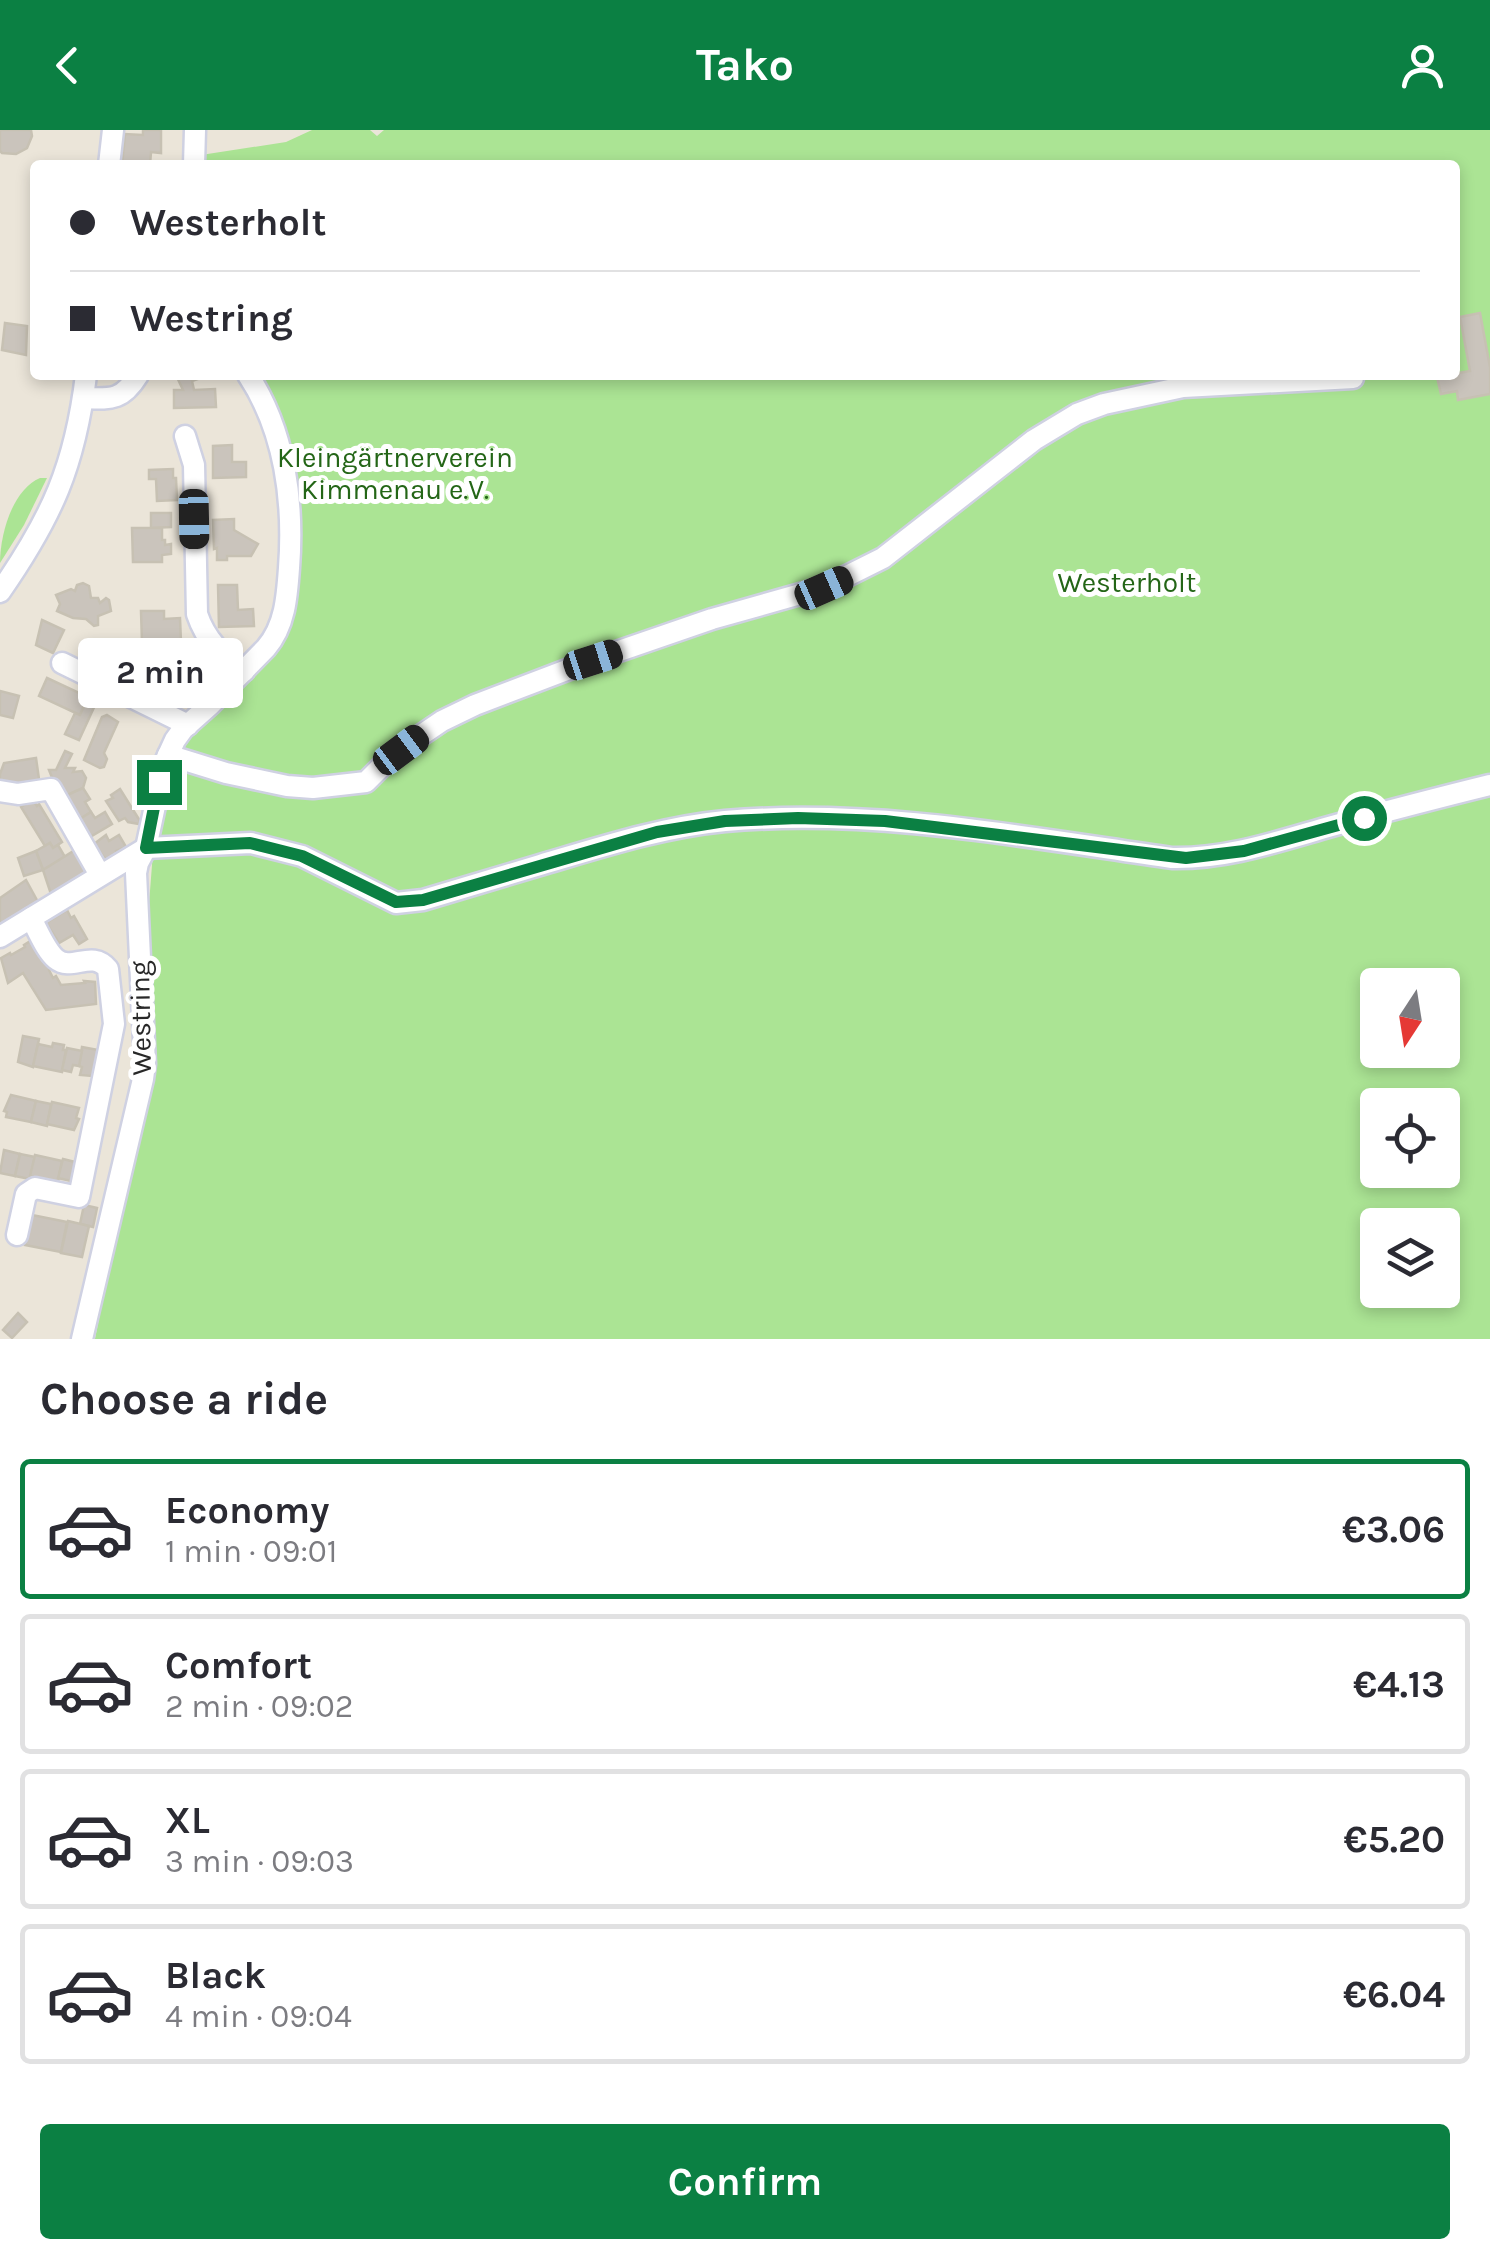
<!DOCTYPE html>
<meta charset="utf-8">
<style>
:root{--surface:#fff;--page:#f7f7f7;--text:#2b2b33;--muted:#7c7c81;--line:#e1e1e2;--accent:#0b8043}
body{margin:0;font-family:Karla,sans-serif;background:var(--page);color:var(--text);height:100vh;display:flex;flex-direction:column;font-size:38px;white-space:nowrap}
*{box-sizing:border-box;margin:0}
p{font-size:32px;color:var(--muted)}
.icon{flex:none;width:55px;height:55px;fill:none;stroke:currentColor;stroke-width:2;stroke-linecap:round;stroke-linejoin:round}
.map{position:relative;height:1209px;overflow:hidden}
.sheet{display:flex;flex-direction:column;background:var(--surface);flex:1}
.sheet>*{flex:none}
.hud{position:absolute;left:30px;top:30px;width:1430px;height:220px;border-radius:10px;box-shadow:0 5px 15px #0003;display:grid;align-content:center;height:220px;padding:0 40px;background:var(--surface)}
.needle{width:65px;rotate:192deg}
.fabs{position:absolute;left:1360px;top:838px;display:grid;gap:20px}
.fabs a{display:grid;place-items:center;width:100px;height:100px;border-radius:10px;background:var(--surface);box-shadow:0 5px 15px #0003;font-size:50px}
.end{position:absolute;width:45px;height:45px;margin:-22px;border:12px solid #0b8043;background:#fff;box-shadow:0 0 0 5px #fff}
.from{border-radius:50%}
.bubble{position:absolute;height:70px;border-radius:10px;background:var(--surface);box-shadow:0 5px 15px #0003;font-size:32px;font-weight:700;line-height:70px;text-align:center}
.car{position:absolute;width:30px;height:60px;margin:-30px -15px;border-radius:12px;box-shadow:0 0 8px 2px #0007;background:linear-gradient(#222 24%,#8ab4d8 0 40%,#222 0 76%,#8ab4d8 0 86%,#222 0)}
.hud b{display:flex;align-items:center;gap:35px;height:95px;font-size:38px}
.hud b+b{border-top:2px solid var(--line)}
.hud i{width:25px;height:25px;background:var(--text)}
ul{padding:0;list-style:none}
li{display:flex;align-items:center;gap:30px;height:140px;margin:0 20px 15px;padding:0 20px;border:5px solid var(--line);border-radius:10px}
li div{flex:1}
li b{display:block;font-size:38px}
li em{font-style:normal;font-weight:700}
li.on{border-color:var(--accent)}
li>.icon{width:90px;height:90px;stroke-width:1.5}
h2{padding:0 40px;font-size:45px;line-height:120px}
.action{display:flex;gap:20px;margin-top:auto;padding:20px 40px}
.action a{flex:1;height:115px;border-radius:10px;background:var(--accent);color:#fff;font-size:40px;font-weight:700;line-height:115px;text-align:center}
header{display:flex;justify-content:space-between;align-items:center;height:130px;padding:0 40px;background:var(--accent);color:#fff;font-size:45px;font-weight:700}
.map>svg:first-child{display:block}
</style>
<header><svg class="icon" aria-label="back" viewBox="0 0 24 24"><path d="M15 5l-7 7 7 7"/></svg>Tako<svg class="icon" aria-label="person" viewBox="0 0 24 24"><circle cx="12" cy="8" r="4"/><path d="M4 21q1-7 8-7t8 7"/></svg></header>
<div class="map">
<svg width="1490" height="1209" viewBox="0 0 1490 1209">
<rect width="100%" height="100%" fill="#ebe5d9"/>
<g fill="#abe494" fill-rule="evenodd">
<path d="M 312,0 L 370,0 L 377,6 L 384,0 L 1490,0 L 1490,1209 L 95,1209 L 148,935 L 148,787 L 154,709 L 170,637 L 181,613 L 252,544 L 296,425 L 258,245 L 1455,245 L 1455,35 L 201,35 L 201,25 L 286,12 ZM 1378,855 L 1442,855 L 1442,920 L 1378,920 ZM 1378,975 L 1442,975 L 1442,1040 L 1378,1040 ZM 1378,1095 L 1442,1095 L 1442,1160 L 1378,1160 Z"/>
<path d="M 40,348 L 47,348 L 24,395 L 0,433 C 0,405 12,360 40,348 Z"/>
</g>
<g fill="#cac4bc" stroke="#c7c1b3" stroke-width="2.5">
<polygon points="0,0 31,0 32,6 27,18 16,24 2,23 0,21"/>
<polygon points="143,0 161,0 161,23 151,22 150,35 122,35 125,4 143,5"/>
<polygon points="1480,183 1490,237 1490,264 1458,270 1457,261 1441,264 1437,247 1470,241 1460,187"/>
<polygon points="5,193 27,196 26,225 2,220"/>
<polygon points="176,245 197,245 198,249 192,251 194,260 215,259 216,277 174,278 174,260 183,260"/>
<polygon points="232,315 232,332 246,332 246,347 213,348 213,316"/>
<polygon points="173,339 173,348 176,348 177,370 157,371 156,349 149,349 149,340"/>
<polygon points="151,383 171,383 171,397 151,398"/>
<polygon points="234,389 234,400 258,414 251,426 227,426 227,430 217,430 217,418 214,419 213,390"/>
<polygon points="132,398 162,398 162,410 165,410 165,415 171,414 171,424 162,425 162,432 133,432"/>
<polygon points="83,453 89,456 91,468 98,468 100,473 106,468 109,470 111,481 98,486 98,495 94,496 86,489 73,488 57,481 60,474 56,465 71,459 75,461 77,455"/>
<polygon points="218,455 237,455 238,480 253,479 254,496 219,497"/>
<polygon points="141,481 164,481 164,489 180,488 181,512 142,513"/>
<polygon points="42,490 64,500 53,523 36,515"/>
<polygon points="87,512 106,521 95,544 76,535"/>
<polygon points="154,544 177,556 167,576 132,561 137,551 148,557"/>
<polygon points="47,548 88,567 80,585 39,566"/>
<polygon points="0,561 19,566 13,588 0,585"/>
<polygon points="87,570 96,573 79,610 65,604 75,583 80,585"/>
<polygon points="107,585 118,592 104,623 107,629 104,637 100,638 84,630 102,587"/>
<polygon points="65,621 72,624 65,638 75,638 73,642 82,641 86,648 83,658 63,667 59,665 49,640 56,640"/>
<polygon points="36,628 40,656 0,657 0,644 4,633"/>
<polygon points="83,658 90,669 85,672 91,682 79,690 65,666"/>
<polygon points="120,659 140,691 139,694 128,692 125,688 119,691 106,671 113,668 111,665"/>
<polygon points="33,670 37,676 39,674 62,712 53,718 50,713 45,716 21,677"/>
<polygon points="91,682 95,688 105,682 112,694 90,707 80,689"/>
<polygon points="106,705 109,711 119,705 126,717 116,721 117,724 106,730 94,714"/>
<polygon points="50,713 53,718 58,715 65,727 43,740 36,721"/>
<polygon points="75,720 88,741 51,764 43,740"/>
<polygon points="36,721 43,740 24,746 18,728"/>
<polygon points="26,750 38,772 0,795 0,768"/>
<polygon points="67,780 71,788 74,786 87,809 79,814 73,805 59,813 46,793"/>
<polygon points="32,810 51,838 49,840 53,848 56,846 61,855 85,853 84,851 95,852 96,874 46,880 23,843 8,853 1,828 10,823 11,825 25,817 24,815"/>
<polygon points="23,906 39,909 33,937 18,932"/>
<polygon points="53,913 64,915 63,920 66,920 62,942 33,936 38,914 52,917"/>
<polygon points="82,917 98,920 92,946 80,945 82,937 79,936"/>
<polygon points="67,918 82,921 79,936 73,935 71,942 62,940"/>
<polygon points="11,965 36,971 31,992 6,987 7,982 4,981"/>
<polygon points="36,971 51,974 47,996 31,992"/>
<polygon points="52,972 79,978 76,988 79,989 74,1000 47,994"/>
<polygon points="4,1020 20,1024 15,1046 0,1043"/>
<polygon points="20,1024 35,1027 30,1049 15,1046"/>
<polygon points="35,1025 62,1031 58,1052 30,1046"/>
<polygon points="63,1029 75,1032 71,1051 58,1048"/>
<polygon points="84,1075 97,1078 93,1097 80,1094"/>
<polygon points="32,1085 67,1092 61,1122 25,1115"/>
<polygon points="68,1091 89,1096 82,1127 61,1123"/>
<polygon points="18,1183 27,1192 12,1208 3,1200"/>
</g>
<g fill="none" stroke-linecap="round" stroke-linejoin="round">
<defs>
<g id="minor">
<polyline points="109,35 113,0"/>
<polyline points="194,35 195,0"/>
<path d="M 83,268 C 111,269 122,271 138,245"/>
<path d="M 185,306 L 194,335 L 197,484 C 206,511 222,525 244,541"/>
<path d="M 0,462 C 52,387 75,336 86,245"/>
<polyline points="62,533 188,595"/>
<polyline points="168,625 226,643 287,656 313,658 366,652 385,633 417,608 442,591 475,575 593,530 712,489 825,457 883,428 1034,310 1077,284 1104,274 1183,257 1353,248"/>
<polyline points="0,661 18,664 51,659 100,745"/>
<path d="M 0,807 L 146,718 L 251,713 L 302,726 L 396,773 L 423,770 C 462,758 501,747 540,735 C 601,717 662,697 725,691 C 874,678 1025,707 1172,728 C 1228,729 1279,711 1332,696 C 1384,682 1437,668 1490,655"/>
<path d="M 17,1105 L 26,1064 L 35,1058 L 79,1067 L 114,894 L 108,839 C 92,819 72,842 56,829 C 46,821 38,801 31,788"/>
<path d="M 82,1209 L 143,949 L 145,934 L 136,743 L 138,733 L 146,718 L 164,634 L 175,610 L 183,599 L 210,575 L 266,518 C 285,496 287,467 289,438 C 294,372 285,301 248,245"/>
</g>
</defs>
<use href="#minor" stroke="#cfd1e2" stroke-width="25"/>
<use href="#minor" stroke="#fff" stroke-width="20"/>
</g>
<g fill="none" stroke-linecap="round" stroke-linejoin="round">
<polyline stroke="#0b8043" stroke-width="12" points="159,652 146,718 250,713 302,726 396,772 423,770 657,702 725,691 798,688 885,691 1186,728 1244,721 1364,688"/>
</g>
<g text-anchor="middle" stroke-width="10" stroke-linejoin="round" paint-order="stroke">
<g font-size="28" fill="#246617" stroke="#fff">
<text x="395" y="337">Kleingärtnerverein<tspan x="395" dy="32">Kimmenau e.V.</tspan></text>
<text x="1127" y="462">Westerholt</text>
</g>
<g font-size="28" fill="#282828" stroke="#fff">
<text transform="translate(140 888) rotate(-91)" y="10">Westring</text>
</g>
</g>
</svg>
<div class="fabs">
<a><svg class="needle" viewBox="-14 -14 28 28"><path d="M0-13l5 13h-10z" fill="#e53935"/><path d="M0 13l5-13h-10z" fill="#7c7c81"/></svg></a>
<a><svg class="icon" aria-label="locate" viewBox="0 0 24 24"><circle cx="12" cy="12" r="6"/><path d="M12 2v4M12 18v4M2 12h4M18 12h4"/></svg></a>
<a><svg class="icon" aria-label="layers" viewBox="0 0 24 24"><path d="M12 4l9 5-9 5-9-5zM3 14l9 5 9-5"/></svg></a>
</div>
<i class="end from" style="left:1364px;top:688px"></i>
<i class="end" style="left:159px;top:652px"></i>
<div class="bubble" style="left:78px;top:508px;width:165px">2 min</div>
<i class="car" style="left:194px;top:389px;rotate:179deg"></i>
<i class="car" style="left:824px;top:458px;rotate:66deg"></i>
<i class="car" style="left:593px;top:530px;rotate:72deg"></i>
<i class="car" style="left:401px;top:620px;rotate:53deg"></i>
<div class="hud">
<b><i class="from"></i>Westerholt</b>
<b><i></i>Westring</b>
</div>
</div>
<section class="sheet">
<h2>Choose a ride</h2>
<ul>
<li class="on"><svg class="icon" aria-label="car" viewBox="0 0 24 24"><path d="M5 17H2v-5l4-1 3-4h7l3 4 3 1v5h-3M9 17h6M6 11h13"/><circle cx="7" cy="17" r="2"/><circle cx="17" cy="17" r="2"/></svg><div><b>Economy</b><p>1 min · 09:01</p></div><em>€3.06</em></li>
<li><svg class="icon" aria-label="car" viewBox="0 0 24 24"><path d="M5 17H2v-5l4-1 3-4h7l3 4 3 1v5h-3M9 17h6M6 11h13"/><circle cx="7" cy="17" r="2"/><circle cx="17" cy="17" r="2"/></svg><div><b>Comfort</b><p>2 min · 09:02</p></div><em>€4.13</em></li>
<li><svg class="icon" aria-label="car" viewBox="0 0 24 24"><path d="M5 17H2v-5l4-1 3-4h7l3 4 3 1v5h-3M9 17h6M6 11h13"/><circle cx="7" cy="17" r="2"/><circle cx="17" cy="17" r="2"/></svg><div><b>XL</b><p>3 min · 09:03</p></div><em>€5.20</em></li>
<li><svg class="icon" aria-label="car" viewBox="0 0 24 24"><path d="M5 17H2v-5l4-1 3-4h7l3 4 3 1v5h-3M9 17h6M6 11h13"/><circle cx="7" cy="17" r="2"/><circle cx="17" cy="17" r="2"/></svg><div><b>Black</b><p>4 min · 09:04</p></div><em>€6.04</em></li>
</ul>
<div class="action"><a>Confirm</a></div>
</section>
